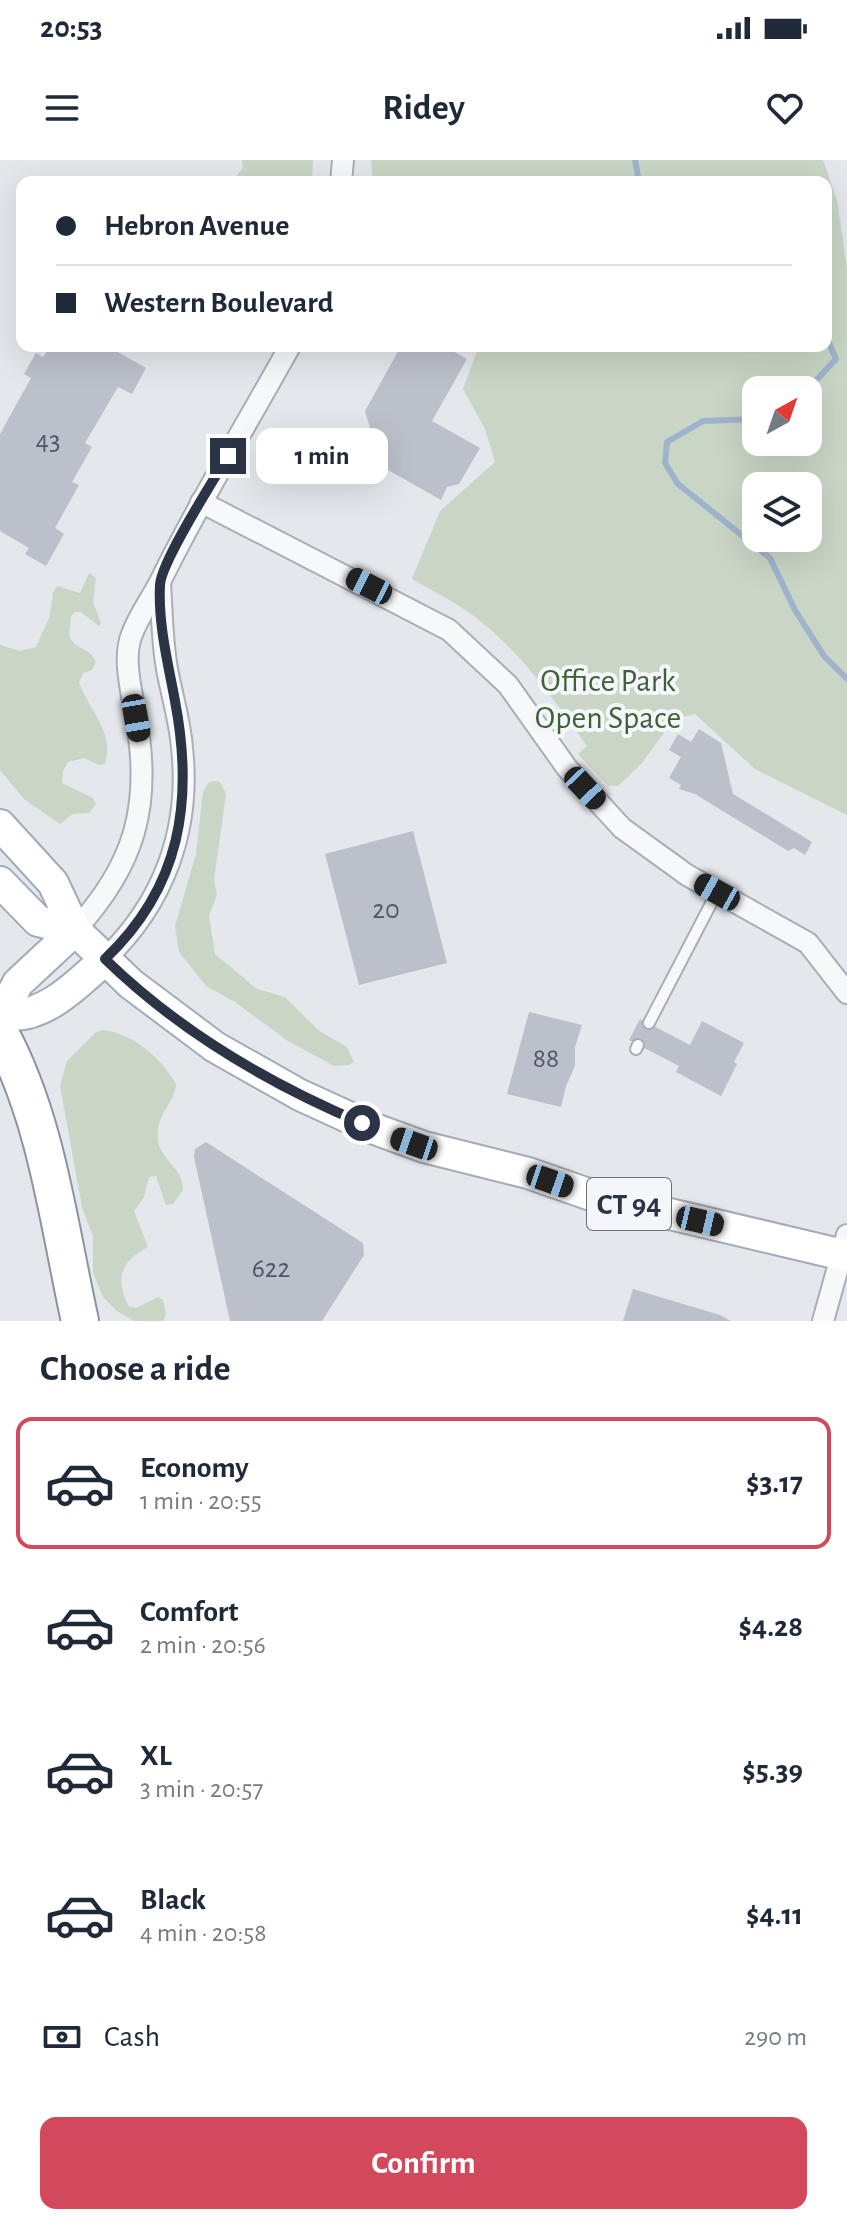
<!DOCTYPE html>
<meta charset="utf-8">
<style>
:root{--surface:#fff;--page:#f2f2f3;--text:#1f2937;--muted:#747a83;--line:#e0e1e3;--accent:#d1495b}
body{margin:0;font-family:"Alegreya Sans",sans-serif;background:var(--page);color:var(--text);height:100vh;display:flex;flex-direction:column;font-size:30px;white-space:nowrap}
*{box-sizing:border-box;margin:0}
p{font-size:26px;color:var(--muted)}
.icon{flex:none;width:44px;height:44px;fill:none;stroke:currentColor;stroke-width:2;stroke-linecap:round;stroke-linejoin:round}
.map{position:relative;height:1161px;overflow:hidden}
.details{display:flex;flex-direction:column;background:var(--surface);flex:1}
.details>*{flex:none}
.guide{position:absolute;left:16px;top:16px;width:816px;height:176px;border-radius:16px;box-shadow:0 8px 32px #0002;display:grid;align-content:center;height:176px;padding:0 40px;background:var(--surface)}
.needle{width:52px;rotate:40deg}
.tools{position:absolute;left:742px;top:216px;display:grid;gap:16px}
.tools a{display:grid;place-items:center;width:80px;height:80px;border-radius:16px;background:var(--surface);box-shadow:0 8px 32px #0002;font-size:40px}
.end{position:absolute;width:36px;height:36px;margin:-18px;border:10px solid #2b3445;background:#fff;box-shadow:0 0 0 4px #fff}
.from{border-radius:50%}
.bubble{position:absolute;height:56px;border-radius:16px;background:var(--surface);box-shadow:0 8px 32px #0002;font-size:26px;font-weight:700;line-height:56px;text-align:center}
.car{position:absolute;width:24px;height:48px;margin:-24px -12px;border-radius:10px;box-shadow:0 0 6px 2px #0007;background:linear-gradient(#222 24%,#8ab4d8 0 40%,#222 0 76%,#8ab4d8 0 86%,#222 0)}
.guide b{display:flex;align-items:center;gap:28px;height:76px;font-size:30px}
.guide b+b{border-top:2px solid var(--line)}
.guide i{width:20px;height:20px;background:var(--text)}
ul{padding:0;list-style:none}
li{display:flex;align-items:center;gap:24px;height:132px;margin:0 16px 12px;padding:0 24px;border:4px solid transparent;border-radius:16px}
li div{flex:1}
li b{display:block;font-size:30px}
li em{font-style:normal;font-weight:700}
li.current{border-color:var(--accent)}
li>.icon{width:72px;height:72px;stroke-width:1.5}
h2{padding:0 40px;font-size:36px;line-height:96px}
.pay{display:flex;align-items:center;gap:20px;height:88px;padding:0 40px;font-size:30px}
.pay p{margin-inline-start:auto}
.cta{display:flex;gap:16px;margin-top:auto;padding:16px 40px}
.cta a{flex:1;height:92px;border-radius:16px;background:var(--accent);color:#fff;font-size:32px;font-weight:700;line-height:92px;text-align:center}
.status{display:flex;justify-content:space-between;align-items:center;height:56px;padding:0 40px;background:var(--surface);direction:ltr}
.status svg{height:22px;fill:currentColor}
header{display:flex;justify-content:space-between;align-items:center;height:104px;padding:0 40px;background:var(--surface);font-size:36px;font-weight:700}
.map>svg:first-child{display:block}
</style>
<div class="status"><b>20:53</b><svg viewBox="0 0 49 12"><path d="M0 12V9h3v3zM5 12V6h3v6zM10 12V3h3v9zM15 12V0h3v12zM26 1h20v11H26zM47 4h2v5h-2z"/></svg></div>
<header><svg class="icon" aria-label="menu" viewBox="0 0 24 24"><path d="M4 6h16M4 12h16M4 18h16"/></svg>Ridey<svg class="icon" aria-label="heart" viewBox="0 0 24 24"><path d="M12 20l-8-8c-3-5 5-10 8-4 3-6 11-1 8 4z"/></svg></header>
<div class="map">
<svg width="847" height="1161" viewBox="0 0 847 1161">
<rect width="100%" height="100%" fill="#e4e7ec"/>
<g fill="#c9d6c5" fill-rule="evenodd">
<polygon points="242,0 313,0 312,22 231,22 243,8"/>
<path d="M 371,0 L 823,0 L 837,40 L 847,108 L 847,655 L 755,609 L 695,554 L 674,559 L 642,603 L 618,626 L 608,626 L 578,594 L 587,586 C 551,536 518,487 467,451 C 450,439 430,430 412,419 L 440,351 L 495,302 L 485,269 L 463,229 L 479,186 L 826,186 L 826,22 L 373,22 ZM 756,230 L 808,230 L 808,282 L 756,282 ZM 756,326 L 808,326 L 808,378 L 756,378 Z"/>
<path d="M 89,413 L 96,418 L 93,442 L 101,463 L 99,466 L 81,452 L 75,452 L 71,456 L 69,476 C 75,490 90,487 96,502 L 92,510 L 83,513 L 79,522 C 88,549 115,572 105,604 L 99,605 L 84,598 L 68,602 L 63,611 L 62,623 L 93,638 L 96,644 L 89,653 L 73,654 L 60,664 L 25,640 L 0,610 L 0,485 L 20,491 L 36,487 L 50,456 L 53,432 L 57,426 L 80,433 Z"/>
<polygon points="214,621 220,622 226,634 214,720 217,735 209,756 215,794 257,829 285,837 318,870 347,887 354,902 349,905 334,906 288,881 235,842 206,826 179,792 175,766 196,694 203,632 208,623"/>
<path d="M 103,870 C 133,873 162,899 176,924 C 175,945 152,956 159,985 C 164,1002 184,1010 183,1030 L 173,1044 L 166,1045 L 156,1016 L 149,1017 L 144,1037 L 134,1051 L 148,1087 C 121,1102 114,1117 129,1147 L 136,1148 L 158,1137 L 163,1140 L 166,1154 L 163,1161 L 134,1161 L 117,1151 L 103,1137 L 93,1113 L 93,1077 L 82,1047 L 60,926 L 67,901 L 95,873 Z"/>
</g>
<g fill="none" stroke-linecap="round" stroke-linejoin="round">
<g stroke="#9fb4cc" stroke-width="6">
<polyline points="635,0 639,22"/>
<polyline points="807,230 836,199 826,176"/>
<polyline points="756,259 703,261 667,282 665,303 678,324 770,398 795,450 824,496 847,519"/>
</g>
</g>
<g fill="#bbc0ca">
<polygon points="50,186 107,186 146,208 132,234 118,227 85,283 92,287 72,322 79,325 55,368 64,374 46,406 25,394 29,388 0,371 0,274 31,218 24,214 36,193 43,197"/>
<polygon points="401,186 444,186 467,199 432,261 480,288 459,324 447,327 441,340 381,306 365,251"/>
<polygon points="699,569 721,583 733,634 812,682 805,695 794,688 788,691 695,634 679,629 681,625 669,618 681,597 669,590 678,574 691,582"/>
<polygon points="413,671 447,803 359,825 325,694"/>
<polygon points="529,852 582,865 575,887 575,906 566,926 561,947 507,934"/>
<polygon points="640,859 690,885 702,861 744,883 734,902 737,904 721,936 676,912 679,906 629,880"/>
<polygon points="206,982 363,1083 364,1095 322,1161 230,1161 194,997 195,989"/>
<polygon points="633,1129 720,1155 731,1161 623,1161"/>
</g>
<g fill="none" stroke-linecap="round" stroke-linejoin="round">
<defs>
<g id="service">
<polyline points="649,863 717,732"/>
<polyline points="636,889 638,885"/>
</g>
<g id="minor">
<polyline points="341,22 343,0"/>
<polyline points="201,342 449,470 508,525 567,608 622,668 687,715 808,783 847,833"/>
<path d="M 75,770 C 135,705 152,645 136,558 C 132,533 122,498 132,474 C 139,455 152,438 161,420 C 200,340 247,264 290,186"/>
<path d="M 105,799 C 164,743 191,669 182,588 C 180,561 172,536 167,509 C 162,481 162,452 160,424"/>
<polyline points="823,1161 847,1075"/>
</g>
<g id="primary">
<polyline points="0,665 53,723 75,770 131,824 215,887 300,935 372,968 424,987 528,1013 594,1036 847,1096"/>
<polyline points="0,722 38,761 75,770"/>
<path d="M 3,854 C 41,862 79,823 105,799"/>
<polyline points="0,856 18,823 75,770"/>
</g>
<path id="motorway" d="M 0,873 C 47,960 59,1066 80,1161"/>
</defs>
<use href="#service" stroke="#a9aeb7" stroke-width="14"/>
<use href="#minor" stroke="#a9aeb7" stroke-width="24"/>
<use href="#primary" stroke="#a3abb8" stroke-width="34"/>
<use href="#motorway" stroke="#8b94a3" stroke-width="40"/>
<use href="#service" stroke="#f7f8fa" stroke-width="10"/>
<use href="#minor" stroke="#f7f8fa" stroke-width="20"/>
<use href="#primary" stroke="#fff" stroke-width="30"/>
<use href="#motorway" stroke="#fff" stroke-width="36"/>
</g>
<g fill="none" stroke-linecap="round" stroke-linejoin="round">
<path stroke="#2b3445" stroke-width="10" d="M 228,296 C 213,321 161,402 160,425 C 158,464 168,503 175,541 C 194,641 181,727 105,799 C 179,871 267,923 362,963"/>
</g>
<g text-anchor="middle" stroke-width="8" stroke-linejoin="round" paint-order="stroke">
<g font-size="28" fill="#4f5766">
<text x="48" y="289">43</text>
<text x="386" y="758">20</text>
<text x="546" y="907">88</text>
<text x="271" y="1117">622</text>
</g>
<rect fill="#f4f6f9" stroke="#676e7b" stroke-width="2" x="587" y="1018" width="84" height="52" rx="6"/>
<g font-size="30" font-weight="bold" fill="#2b3445">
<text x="629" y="1054">CT 94</text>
</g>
<g font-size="32" fill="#3f6138" stroke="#f4f6f9">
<text x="608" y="531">Office Park<tspan x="608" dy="37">Open Space</tspan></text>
</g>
</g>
</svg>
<div class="tools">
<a><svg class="needle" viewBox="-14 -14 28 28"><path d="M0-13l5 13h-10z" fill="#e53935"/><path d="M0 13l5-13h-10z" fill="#747a83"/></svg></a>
<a><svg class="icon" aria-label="layers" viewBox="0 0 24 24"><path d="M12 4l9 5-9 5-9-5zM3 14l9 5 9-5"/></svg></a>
</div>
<i class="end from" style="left:362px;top:963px"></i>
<i class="end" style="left:228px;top:296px"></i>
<div class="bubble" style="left:256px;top:268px;width:132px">1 min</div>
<i class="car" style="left:369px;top:426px;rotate:297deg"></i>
<i class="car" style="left:136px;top:558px;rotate:170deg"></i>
<i class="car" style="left:585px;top:628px;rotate:137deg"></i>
<i class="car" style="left:717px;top:732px;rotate:299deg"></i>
<i class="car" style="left:414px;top:984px;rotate:289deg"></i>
<i class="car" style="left:550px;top:1021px;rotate:109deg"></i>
<i class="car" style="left:700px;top:1061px;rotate:103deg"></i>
<div class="guide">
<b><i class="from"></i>Hebron Avenue</b>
<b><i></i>Western Boulevard</b>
</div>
</div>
<section class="details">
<h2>Choose a ride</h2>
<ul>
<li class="current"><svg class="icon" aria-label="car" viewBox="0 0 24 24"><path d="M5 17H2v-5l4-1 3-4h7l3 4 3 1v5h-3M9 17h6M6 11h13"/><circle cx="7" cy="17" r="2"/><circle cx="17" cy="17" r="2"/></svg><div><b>Economy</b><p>1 min · 20:55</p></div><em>$3.17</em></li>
<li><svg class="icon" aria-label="car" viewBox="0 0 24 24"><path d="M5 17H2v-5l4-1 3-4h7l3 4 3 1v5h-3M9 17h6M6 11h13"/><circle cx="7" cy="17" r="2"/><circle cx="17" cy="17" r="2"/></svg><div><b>Comfort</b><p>2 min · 20:56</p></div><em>$4.28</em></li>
<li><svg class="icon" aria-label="car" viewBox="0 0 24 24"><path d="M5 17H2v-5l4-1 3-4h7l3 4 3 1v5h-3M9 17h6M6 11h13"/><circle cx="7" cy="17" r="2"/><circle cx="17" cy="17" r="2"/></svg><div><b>XL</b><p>3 min · 20:57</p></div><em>$5.39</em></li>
<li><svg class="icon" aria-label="car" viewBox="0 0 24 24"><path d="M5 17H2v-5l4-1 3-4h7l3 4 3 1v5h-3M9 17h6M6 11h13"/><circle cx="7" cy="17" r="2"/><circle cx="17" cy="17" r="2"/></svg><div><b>Black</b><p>4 min · 20:58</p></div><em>$4.11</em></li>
</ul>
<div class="pay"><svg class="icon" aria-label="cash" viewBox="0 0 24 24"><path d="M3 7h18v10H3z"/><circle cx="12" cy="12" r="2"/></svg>Cash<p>290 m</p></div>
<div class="cta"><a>Confirm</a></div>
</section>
